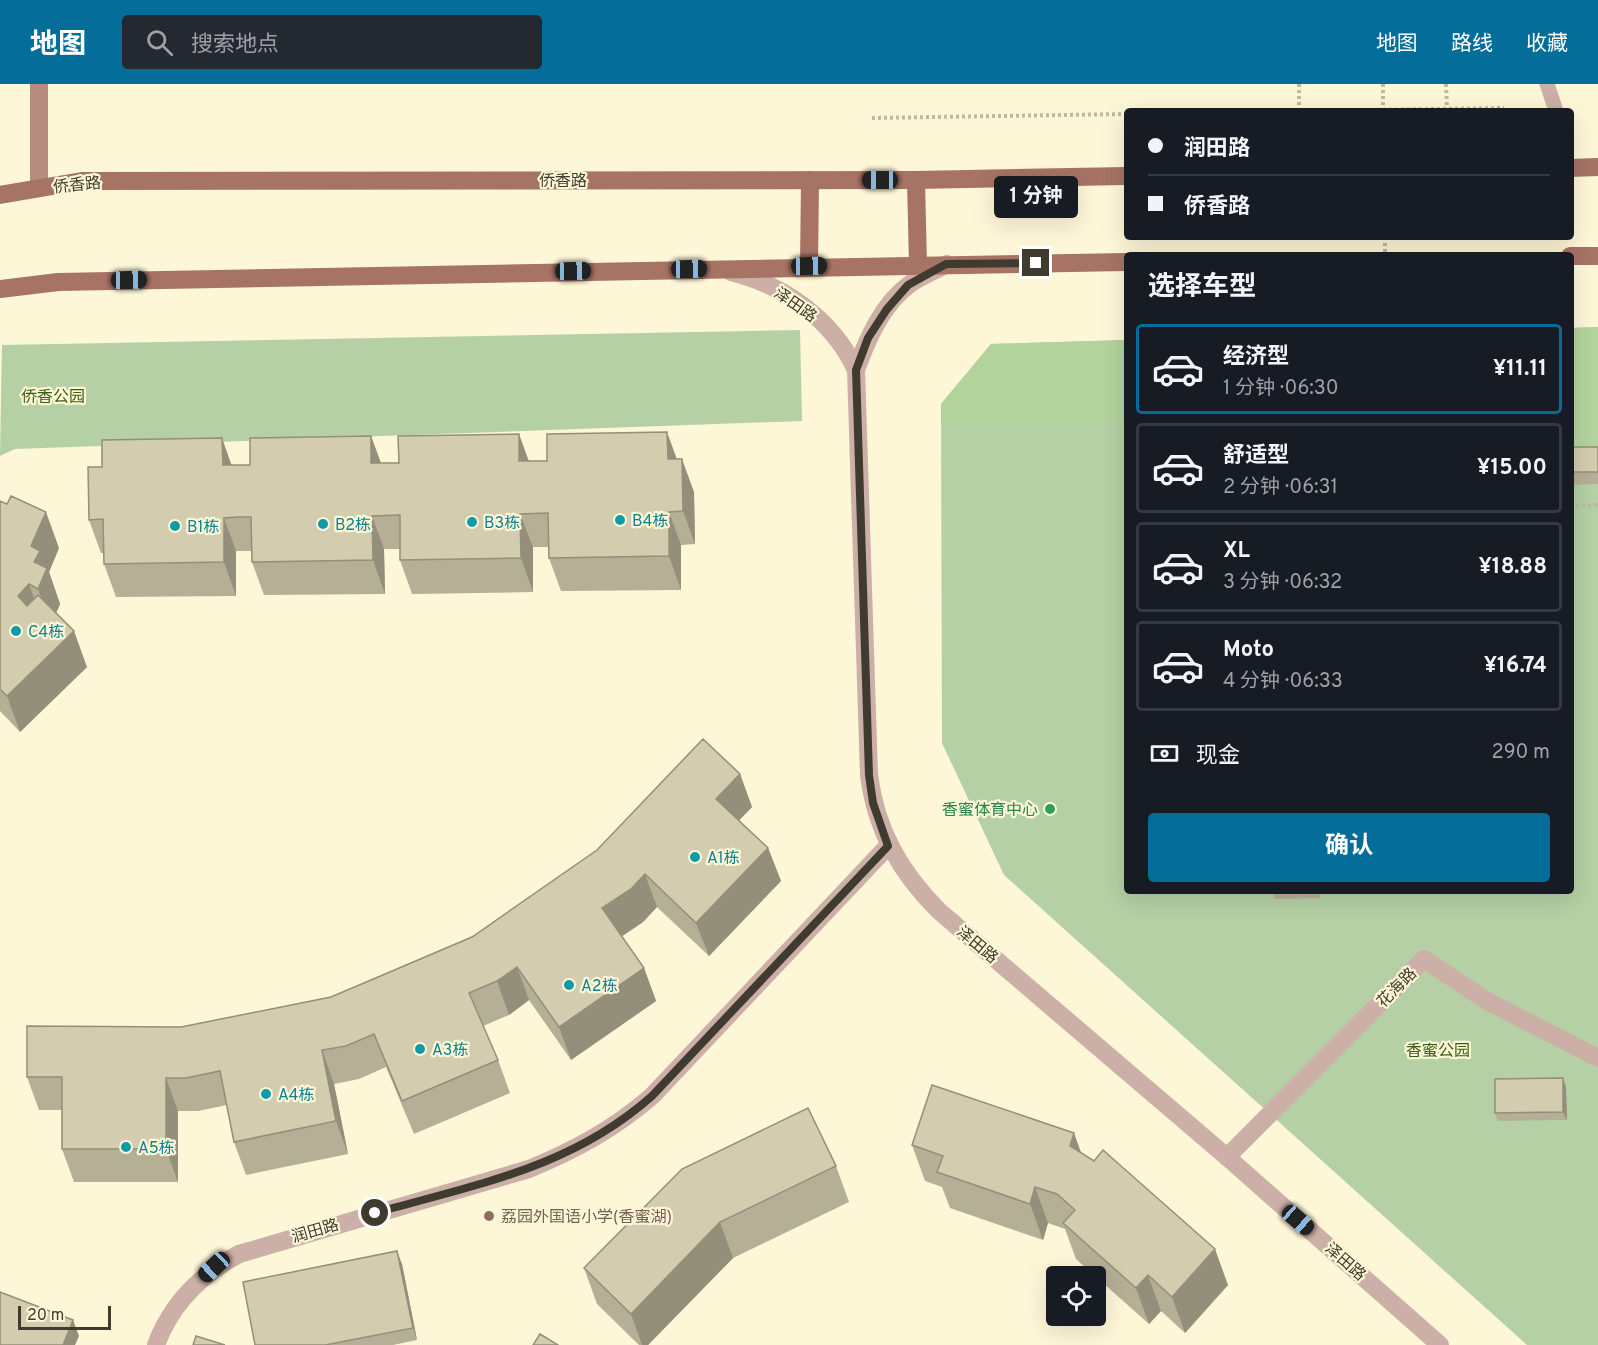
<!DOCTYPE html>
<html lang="zh">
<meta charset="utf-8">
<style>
:root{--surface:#171b24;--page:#242831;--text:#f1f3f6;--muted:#9ea1a6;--line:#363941;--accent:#046d9a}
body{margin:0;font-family:Overpass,"Noto Sans SC",sans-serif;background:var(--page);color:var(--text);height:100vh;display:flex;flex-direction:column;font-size:22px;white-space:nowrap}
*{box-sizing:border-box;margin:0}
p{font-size:20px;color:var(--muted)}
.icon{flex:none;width:33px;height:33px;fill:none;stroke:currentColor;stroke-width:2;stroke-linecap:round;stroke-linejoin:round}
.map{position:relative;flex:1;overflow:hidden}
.sheet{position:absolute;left:1124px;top:168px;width:450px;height:642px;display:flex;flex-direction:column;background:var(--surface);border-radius:6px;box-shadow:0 6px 24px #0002}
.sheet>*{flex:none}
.banner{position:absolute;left:1124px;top:24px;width:450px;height:132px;border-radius:6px;box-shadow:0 6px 24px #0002;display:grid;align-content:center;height:132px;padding:0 24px;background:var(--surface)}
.fabs{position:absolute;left:1046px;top:1182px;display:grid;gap:12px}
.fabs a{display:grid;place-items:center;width:60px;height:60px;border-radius:6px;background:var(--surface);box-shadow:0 6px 24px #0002;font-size:30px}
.scale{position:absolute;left:18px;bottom:15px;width:93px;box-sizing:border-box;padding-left:6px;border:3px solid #3f3c2f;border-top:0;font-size:16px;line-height:21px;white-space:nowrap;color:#3f3c2f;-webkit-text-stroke:4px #fdf6d7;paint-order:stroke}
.end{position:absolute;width:27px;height:27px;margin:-14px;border:8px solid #3f3c2f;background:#fff;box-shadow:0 0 0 3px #fff}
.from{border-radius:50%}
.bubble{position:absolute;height:42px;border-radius:6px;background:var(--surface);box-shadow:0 6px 24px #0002;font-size:20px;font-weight:700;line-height:42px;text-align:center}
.car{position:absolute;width:18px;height:36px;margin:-18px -9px;border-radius:8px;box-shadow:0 0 4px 2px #0007;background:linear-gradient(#222 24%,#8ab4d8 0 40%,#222 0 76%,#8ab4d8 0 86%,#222 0)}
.banner b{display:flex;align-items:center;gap:21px;height:57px;font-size:22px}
.banner b+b{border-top:2px solid var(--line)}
.banner i{width:15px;height:15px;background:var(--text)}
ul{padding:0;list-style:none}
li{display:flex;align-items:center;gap:18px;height:90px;margin:0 12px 9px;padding:0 12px;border:3px solid var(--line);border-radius:6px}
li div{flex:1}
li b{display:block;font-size:22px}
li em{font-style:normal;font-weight:700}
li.current{border-color:var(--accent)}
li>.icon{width:54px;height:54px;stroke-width:1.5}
h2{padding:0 24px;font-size:27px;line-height:72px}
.pay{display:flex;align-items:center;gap:15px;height:66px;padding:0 24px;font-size:22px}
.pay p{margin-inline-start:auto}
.cta{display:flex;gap:12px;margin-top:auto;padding:12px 24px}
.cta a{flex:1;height:69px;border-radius:6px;background:var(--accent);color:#fff;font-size:24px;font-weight:700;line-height:69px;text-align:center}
header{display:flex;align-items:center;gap:36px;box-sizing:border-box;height:84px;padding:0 30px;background:var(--accent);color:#fff}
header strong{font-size:28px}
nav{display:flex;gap:33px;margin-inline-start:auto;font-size:21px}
.search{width:420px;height:54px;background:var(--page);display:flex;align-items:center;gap:15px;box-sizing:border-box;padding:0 21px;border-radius:6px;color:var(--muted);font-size:22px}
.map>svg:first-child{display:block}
</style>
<header>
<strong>地图</strong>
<div class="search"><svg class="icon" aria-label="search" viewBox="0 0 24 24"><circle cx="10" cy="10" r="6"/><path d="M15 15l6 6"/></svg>搜索地点</div>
<nav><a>地图</a><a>路线</a><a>收藏</a></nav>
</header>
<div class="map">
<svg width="1598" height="1261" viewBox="0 0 1598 1261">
<rect width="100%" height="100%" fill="#fdf6d7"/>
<g fill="#b5d0a4">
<polygon points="1598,243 1598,1261 1527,1261 1004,791 942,659 941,320 991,260 1126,256 1126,807 1570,807 1571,244"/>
<polygon points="800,246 802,337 15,365 0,372 2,261"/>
</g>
<g fill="#b3d39d">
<polygon points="1598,243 1598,367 1571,367 1570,244"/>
<polygon points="1126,256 1126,339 941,342 941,320 991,260"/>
</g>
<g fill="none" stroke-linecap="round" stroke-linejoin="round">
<g stroke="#bfb9a0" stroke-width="4" stroke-dasharray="3 3" stroke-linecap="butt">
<polyline points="1299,0 1299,27"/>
<polyline points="1446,0 1447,25"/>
<polyline points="1305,27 1504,24"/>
<polyline points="872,34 1126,30"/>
<polyline points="1385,153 1385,171"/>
<polyline points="1570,422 1598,421"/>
</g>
<polyline stroke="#ccafa6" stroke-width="15" points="1547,0 1556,27"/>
<g stroke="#ccafa6" stroke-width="18">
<path d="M 731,188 C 784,201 833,236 856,286 L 869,691 C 876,746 900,788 939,827 L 1227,1073 L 1440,1261"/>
<path d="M 856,286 C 867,256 882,220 910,200 C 921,192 935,187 947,180"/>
<polyline points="1227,1073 1424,875 1487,917 1598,974"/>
<path d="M 156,1261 C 171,1220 202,1190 239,1170 L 529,1085 C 575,1066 614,1045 652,1012 L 888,762"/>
</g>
<polyline stroke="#b78c80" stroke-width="18" points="39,0 39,104"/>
<g stroke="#a67365" stroke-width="18">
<polyline points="1570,84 1598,83"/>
<polyline points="916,96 918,181"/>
<polyline points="0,111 82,97 916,96 1126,92"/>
<polyline points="1570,172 1598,172"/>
<polyline points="809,182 810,96"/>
<polyline points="0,205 58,198 1126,178"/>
</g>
<polyline stroke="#bfb9a0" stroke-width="4" stroke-dasharray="3 3" stroke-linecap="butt" points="1383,0 1383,27"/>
</g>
<g fill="#b5af96">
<polygon points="371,352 381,379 677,375 694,408 695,460 681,461 681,506 561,507 549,474 548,463 533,463 533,508 412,510 400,476 400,465 384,465 385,510 264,511 252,478 252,467 236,467 236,512 116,513 104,480 103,469 101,469 89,436 102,383 250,381"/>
<polygon points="1570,363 1598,363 1598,400 1570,401"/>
<polygon points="0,417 59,464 49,488 60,520 56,529 87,583 20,648 0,627"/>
<polygon points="740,690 752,723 739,736 768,764 781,797 709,872 657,823 643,838 622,852 644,884 656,917 571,976 529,916 509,931 483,942 498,976 510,1009 414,1050 386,983 359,995 334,1000 348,1070 246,1091 234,1058 227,1021 198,1027 178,1027 178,1098 74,1098 62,1065 62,1026 39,1026 27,993 181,943 331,913 472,853"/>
<polygon points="1272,807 1320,807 1320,814 1275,815"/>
<polygon points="1566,1003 1567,1036 1498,1037 1495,1029"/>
<polygon points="912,1061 1082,1069 1228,1201 1185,1249 1161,1227 1149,1240 1076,1175 1065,1145 1048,1139 1043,1156 950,1124 942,1103 925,1097"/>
<polygon points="836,1082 849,1118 733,1174 648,1261 639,1261 597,1220 584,1184"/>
<polygon points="402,1180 417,1256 393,1261 255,1261"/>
</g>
<g fill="#948f7a">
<polygon points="667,348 679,381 668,375"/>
<polygon points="519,350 531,383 519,377"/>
<polygon points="371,352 383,385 371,379"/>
<polygon points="222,354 234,388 223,381"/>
<polygon points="682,375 694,408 695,460 683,427"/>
<polygon points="46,428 59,464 49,488 60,520 51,541 38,505 34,478 31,462"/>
<polygon points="669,428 681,461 681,506 669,472"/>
<polygon points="520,430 533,463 533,508 521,474"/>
<polygon points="372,432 384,465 385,510 373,476"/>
<polygon points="224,434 236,467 236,512 224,478"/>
<polygon points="29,500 42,536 18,512"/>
<polygon points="74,547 87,583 20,648 7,612"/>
<polygon points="740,690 752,723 728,748 716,715"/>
<polygon points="768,764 781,797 709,872 696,839"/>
<polygon points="645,790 657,823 643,838 615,857 602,824"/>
<polygon points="517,883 529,916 509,931 497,897"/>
<polygon points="644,884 656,917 571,976 559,943"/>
<polygon points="322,966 334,1000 348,1070 336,1037"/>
<polygon points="166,994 178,1027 178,1098 166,1065"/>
<polygon points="1563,994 1566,1003 1567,1036 1563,1028"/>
<polygon points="1074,1049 1087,1085 1070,1062"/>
<polygon points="1035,1103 1048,1139 1043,1156 1030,1120"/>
<polygon points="720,1138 733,1174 648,1261 642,1261 631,1230"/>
<polygon points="1215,1165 1228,1201 1185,1249 1172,1213"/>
<polygon points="397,1167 402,1180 417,1256 413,1244"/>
<polygon points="1148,1191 1161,1227 1149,1240 1136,1204"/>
<polygon points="73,1236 79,1252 75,1261 63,1261"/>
</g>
<g fill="#d3ccae" stroke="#948f7a" stroke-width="1.5">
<polygon points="667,348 668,375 682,375 683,427 669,428 669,472 549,474 548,429 520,430 521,474 400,476 400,431 372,432 373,476 252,478 251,433 238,433 224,434 224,478 104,480 103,435 89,436 88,383 102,383 102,356 222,354 223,381 250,381 250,354 371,352 371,379 399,379 398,352 519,350 519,377 547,377 547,350"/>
<rect x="1570" y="363" width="28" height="25"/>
<polygon points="11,412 46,428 31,462 40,467 34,478 47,484 38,505 29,500 18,512 27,522 38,511 74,547 7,612 0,605 0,417 7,420"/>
<polygon points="703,655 740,690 716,715 768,764 696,839 645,790 631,805 602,824 644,884 559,943 517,883 497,897 469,909 498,976 402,1017 374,950 346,962 322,966 336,1037 234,1058 220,987 186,994 166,994 166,1065 62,1065 62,993 27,993 27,942 181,943 331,913 472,853 597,766"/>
<polygon points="1563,994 1563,1028 1495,1029 1495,995"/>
<polygon points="932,1001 1074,1049 1070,1062 1094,1077 1103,1066 1215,1165 1172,1213 1148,1191 1136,1204 1063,1139 1075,1126 1057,1110 1035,1103 1030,1120 937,1088 943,1072 912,1061"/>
<polygon points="808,1024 836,1082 720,1138 631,1230 584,1184 682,1085"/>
<polygon points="397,1167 413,1244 325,1261 255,1261 243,1198"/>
<polygon points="0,1208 73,1236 63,1261 0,1261"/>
<polygon points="540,1250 558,1261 533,1261"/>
<polygon points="196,1252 225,1261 193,1261"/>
</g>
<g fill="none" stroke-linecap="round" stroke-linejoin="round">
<path stroke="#3f3c2f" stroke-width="8" d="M 375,1129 C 477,1100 571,1084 652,1012 L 888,762 L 873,719 L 869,691 L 856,286 L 868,254 L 887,225 L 908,201 L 946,180 L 1036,179"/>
</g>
<g fill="#0f9aa8" stroke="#fdf6d7" stroke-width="2">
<circle cx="620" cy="436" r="6"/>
<circle cx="472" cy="438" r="6"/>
<circle cx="323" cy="440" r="6"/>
<circle cx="175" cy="442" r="6"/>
<circle cx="16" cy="547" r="6"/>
<circle cx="695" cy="773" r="6"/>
<circle cx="569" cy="901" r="6"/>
<circle cx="420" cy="965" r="6"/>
<circle cx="266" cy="1010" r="6"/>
<circle cx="126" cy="1063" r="6"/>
</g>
<circle fill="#2e9e5b" stroke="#fdf6d7" stroke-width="2" cx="1050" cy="725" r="6"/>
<circle fill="#8d6e63" stroke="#fdf6d7" stroke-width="2" cx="489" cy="1132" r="6"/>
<g text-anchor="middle" stroke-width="4.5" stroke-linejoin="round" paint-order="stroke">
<g font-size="16" fill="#3f3c2f" stroke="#fdf6d7">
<text x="563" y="102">侨香路</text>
<text transform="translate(77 100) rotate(-6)" y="6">侨香路</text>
<text transform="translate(796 220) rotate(35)" y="6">泽田路</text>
<text transform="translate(978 860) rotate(40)" y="6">泽田路</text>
<text transform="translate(1396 903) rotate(-45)" y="6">花海路</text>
<text transform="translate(315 1146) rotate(-16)" y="6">润田路</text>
<text transform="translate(1346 1177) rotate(41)" y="6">泽田路</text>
</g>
<g font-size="16" fill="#385e12" stroke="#fdf6d7">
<text x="53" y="318">侨香公园</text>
<text x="1438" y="972">香蜜公园</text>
</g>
<g font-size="16" fill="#0d838f" stroke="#fdf6d7" text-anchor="start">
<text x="632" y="442">B4栋</text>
<text x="484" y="444">B3栋</text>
<text x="335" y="446">B2栋</text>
<text x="187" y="448">B1栋</text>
<text x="28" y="553">C4栋</text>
<text x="707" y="779">A1栋</text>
<text x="581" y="907">A2栋</text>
<text x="432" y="971">A3栋</text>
<text x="278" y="1016">A4栋</text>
<text x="138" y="1069">A5栋</text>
</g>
<g font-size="16" fill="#27864d" stroke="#fdf6d7" text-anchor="end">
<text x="1038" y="731">香蜜体育中心</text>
</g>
<g font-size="16" fill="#785e54" stroke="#fdf6d7" text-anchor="start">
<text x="501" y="1138">荔园外国语小学(香蜜湖)</text>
</g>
</g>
</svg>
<div class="fabs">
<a><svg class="icon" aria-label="locate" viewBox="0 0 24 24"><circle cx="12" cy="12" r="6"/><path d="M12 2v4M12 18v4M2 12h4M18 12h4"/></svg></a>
</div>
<div class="scale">20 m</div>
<i class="end from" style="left:375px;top:1129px"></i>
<i class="end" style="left:1036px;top:179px"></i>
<div class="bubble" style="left:994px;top:92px;width:84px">1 分钟</div>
<i class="car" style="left:880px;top:96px;rotate:270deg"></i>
<i class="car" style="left:809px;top:182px;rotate:89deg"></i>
<i class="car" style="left:689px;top:185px;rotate:89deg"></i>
<i class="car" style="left:573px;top:187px;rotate:89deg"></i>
<i class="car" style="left:129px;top:196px;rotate:89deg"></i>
<i class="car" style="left:1298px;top:1136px;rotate:131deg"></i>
<i class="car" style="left:214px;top:1183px;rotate:227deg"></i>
<div class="banner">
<b><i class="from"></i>润田路</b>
<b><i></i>侨香路</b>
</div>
<section class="sheet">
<h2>选择车型</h2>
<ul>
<li class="current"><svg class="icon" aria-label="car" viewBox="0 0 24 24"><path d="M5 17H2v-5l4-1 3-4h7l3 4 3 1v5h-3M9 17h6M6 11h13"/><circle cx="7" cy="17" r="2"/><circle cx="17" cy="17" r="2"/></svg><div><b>经济型</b><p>1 分钟 · 06:30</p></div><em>¥11.11</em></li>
<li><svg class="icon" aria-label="car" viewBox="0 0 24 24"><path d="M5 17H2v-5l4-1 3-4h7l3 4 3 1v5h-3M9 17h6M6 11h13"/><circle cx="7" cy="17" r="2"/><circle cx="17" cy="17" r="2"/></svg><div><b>舒适型</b><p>2 分钟 · 06:31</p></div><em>¥15.00</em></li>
<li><svg class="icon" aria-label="car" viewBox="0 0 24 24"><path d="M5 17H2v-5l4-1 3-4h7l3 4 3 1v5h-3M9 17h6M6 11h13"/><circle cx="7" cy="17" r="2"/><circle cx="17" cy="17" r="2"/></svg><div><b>XL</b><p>3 分钟 · 06:32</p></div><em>¥18.88</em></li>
<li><svg class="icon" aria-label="car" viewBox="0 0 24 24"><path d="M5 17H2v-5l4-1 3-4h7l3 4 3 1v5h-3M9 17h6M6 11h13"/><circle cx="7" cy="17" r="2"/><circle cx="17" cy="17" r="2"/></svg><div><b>Moto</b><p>4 分钟 · 06:33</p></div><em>¥16.74</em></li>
</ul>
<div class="pay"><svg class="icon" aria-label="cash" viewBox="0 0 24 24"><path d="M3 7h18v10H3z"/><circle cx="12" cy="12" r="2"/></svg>现金<p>290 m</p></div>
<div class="cta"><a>确认</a></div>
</section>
</div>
